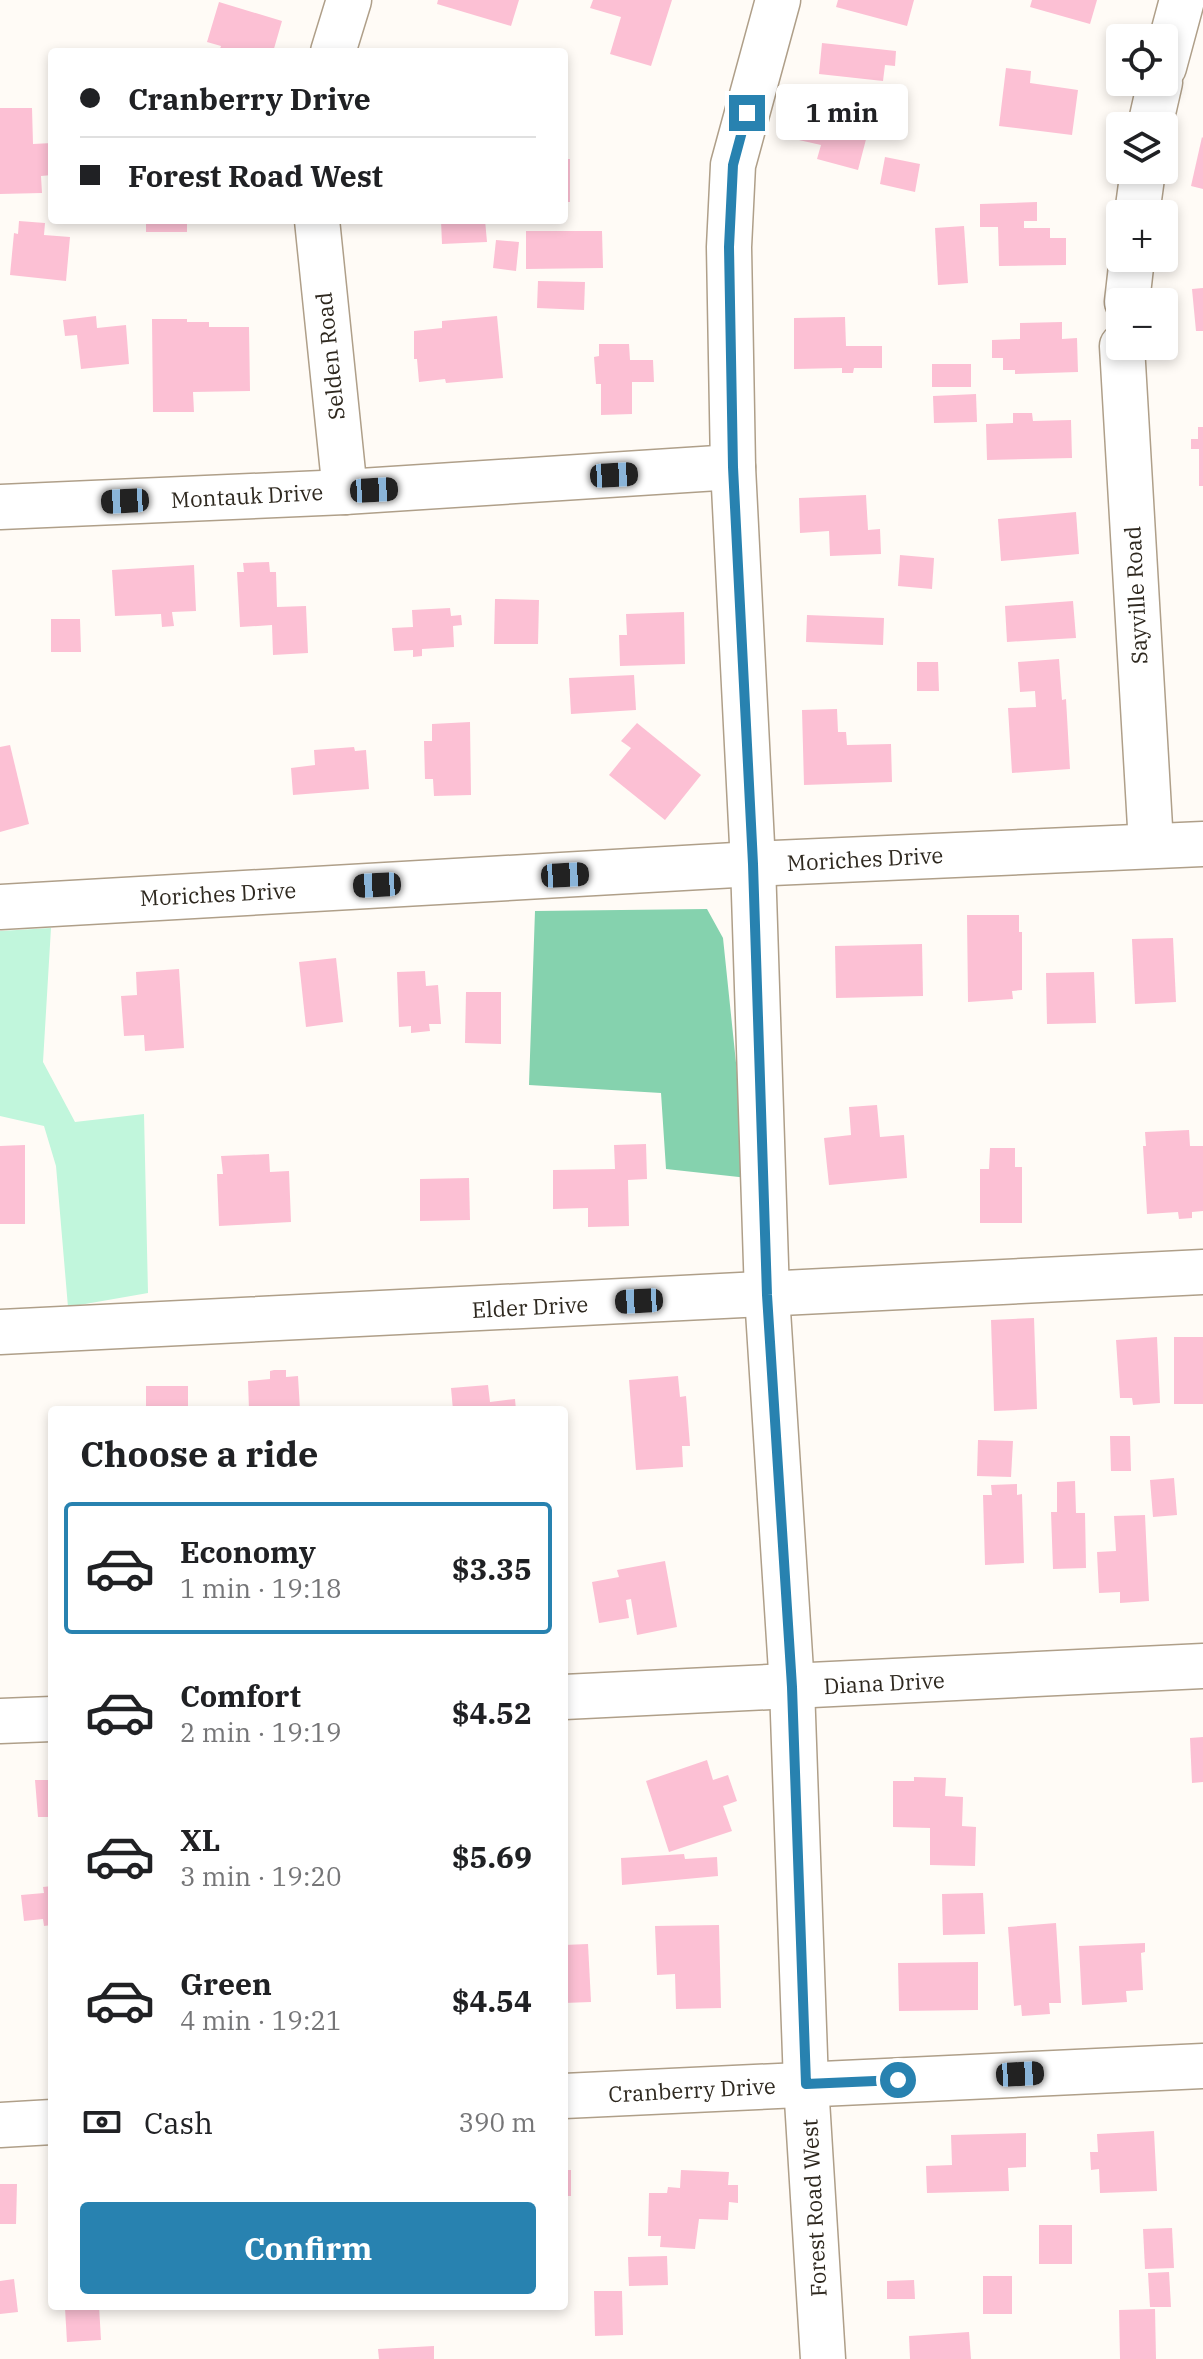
<!DOCTYPE html>
<meta charset="utf-8">
<style>
:root{--surface:#fff;--page:#f2f2f2;--text:#202124;--muted:#757577;--line:#e0e0e0;--accent:#2882b0}
body{margin:0;font-family:"IBM Plex Serif",serif;background:var(--page);color:var(--text);height:100vh;display:flex;flex-direction:column;font-size:30px;white-space:nowrap}
*{box-sizing:border-box;margin:0}
p{font-size:26px;color:var(--muted)}
.icon{flex:none;width:44px;height:44px;fill:none;stroke:currentColor;stroke-width:2;stroke-linecap:round;stroke-linejoin:round}
.map{position:relative;flex:1;overflow:hidden}
.drawer{position:absolute;left:48px;top:1406px;width:520px;height:904px;display:flex;flex-direction:column;background:var(--surface);border-radius:8px;box-shadow:0 4px 12px #0003}
.drawer>*{flex:none}
.guide{position:absolute;left:48px;top:48px;width:520px;height:176px;border-radius:8px;box-shadow:0 4px 12px #0003;display:grid;align-content:center;height:176px;padding:0 32px;background:var(--surface)}
.tools{position:absolute;left:1106px;top:24px;display:grid;gap:16px}
.tools a{display:grid;place-items:center;width:72px;height:72px;border-radius:8px;background:var(--surface);box-shadow:0 4px 12px #0003;font-size:40px}
.end{position:absolute;width:36px;height:36px;margin:-18px;border:10px solid #2882b0;background:#fff;box-shadow:0 0 0 4px #fff}
.from{border-radius:50%}
.bubble{position:absolute;height:56px;border-radius:8px;background:var(--surface);box-shadow:0 4px 12px #0003;font-size:26px;font-weight:800;line-height:56px;text-align:center}
.car{position:absolute;width:24px;height:48px;margin:-24px -12px;border-radius:10px;box-shadow:0 0 6px 2px #0007;background:linear-gradient(#222 24%,#8ab4d8 0 40%,#222 0 76%,#8ab4d8 0 86%,#222 0)}
.guide b{display:flex;align-items:center;gap:28px;height:76px;font-size:30px}
.guide b+b{border-top:2px solid var(--line)}
.guide i{width:20px;height:20px;background:var(--text)}
ul{padding:0;list-style:none}
li{display:flex;align-items:center;gap:24px;height:132px;margin:0 16px 12px;padding:0 16px;border:4px solid transparent;border-radius:8px}
li div{flex:1}
li b{display:block;font-size:30px}
li em{font-style:normal;font-weight:800}
li.active{border-color:var(--accent)}
li>.icon{width:72px;height:72px;stroke-width:1.5}
h2{padding:0 32px;font-size:36px;line-height:96px}
.pay{display:flex;align-items:center;gap:20px;height:88px;padding:0 32px;font-size:30px}
.pay p{margin-inline-start:auto}
.action{display:flex;gap:16px;margin-top:auto;padding:16px 32px}
.action a{flex:1;height:92px;border-radius:8px;background:var(--accent);color:#fff;font-size:32px;font-weight:800;line-height:92px;text-align:center}
.map>svg:first-child{display:block}
</style>
<div class="map">
<svg width="1203" height="2359" viewBox="0 0 1203 2359">
<rect width="100%" height="100%" fill="#fffbf6"/>
<polygon fill="#c1f6dc" points="51,928 43,1062 75,1122 144,1114 148,1293 68,1307 56,1166 44,1126 0,1116 0,931"/>
<polygon fill="#85d2ae" points="707,909 723,938 748,1178 666,1169 661,1093 529,1085 535,911"/>
<g fill="#fcc0d4">
<polygon points="438,0 519,0 511,26 437,4"/>
<polygon points="593,0 672,0 651,66 610,54 621,17 590,8"/>
<polygon points="838,0 914,0 907,26 836,7"/>
<polygon points="1032,0 1097,0 1090,24 1030,7"/>
<polygon points="219,2 282,21 273,52 219,52 221,46 207,42"/>
<polygon points="822,43 896,51 895,66 885,65 883,81 819,74"/>
<polygon points="1006,68 1031,71 1030,83 1078,90 1072,135 999,126"/>
<polygon points="798,106 846,119 848,114 870,124 858,170 817,159 821,145 790,138"/>
<polygon points="0,108 32,108 33,144 52,143 52,175 41,176 42,193 0,194"/>
<polygon points="1202,137 1203,138 1203,189 1191,186"/>
<polygon points="885,157 920,164 915,192 880,184"/>
<rect x="564" y="159" width="6" height="43"/>
<polygon points="1037,202 1037,221 1024,221 1024,228 1050,228 1050,238 1066,238 1066,265 999,266 998,227 980,227 980,204"/>
<rect x="146" y="220" width="41" height="12"/>
<polygon points="441,220 485,220 487,242 442,244"/>
<polygon points="19,221 45,223 44,235 70,237 66,281 10,275 14,233 18,234"/>
<polygon points="964,226 968,283 938,285 935,228"/>
<polygon points="526,231 602,231 603,268 526,269"/>
<polygon points="496,240 519,242 516,271 493,268"/>
<polygon points="538,281 585,282 584,310 537,308"/>
<polygon points="1203,288 1203,331 1196,331 1192,289"/>
<polygon points="96,316 97,328 126,325 129,364 81,369 77,335 65,336 63,320"/>
<polygon points="497,316 503,378 446,383 445,379 419,382 417,359 414,359 414,331 442,328 442,321"/>
<polygon points="845,317 846,346 882,346 882,368 854,368 853,373 842,373 842,368 794,369 794,318"/>
<polygon points="152,319 187,319 187,322 209,322 209,327 249,327 250,391 193,392 194,412 153,412"/>
<polygon points="1062,322 1062,339 1077,338 1078,372 1015,374 1015,370 1003,370 1003,358 992,358 992,340 1020,339 1020,323"/>
<polygon points="599,344 629,344 630,360 653,360 654,382 632,382 632,414 601,415 601,384 596,384 594,357 599,356"/>
<rect x="932" y="364" width="39" height="23"/>
<polygon points="976,394 977,422 934,423 933,396"/>
<polygon points="1013,413 1032,413 1033,421 1071,420 1072,458 987,460 986,424 1013,423"/>
<polygon points="1198,427 1203,427 1203,486 1199,486 1199,449 1191,449 1191,439 1198,439"/>
<polygon points="866,495 868,530 880,529 881,554 830,556 829,531 800,533 799,498"/>
<polygon points="1076,512 1079,554 1001,561 998,519"/>
<polygon points="900,555 934,558 932,589 898,586"/>
<polygon points="269,562 270,572 276,572 277,607 306,606 308,653 273,655 272,625 240,627 237,572 244,572 243,563"/>
<polygon points="194,565 196,611 172,612 174,626 162,627 161,614 115,616 112,570"/>
<polygon points="495,599 539,600 538,644 494,644"/>
<polygon points="1073,601 1076,638 1007,642 1005,606"/>
<polygon points="450,608 451,616 461,615 462,625 453,626 454,647 422,649 422,656 413,657 413,650 394,651 392,628 413,627 412,610"/>
<polygon points="684,612 685,664 620,666 619,635 627,635 626,614"/>
<polygon points="807,615 884,618 883,645 806,642"/>
<polygon points="51,619 80,619 81,652 51,652"/>
<polygon points="1059,659 1062,700 1066,699 1070,769 1012,773 1008,708 1036,707 1035,691 1020,692 1018,662"/>
<polygon points="917,662 938,662 939,691 917,691"/>
<polygon points="634,675 636,710 571,714 569,678"/>
<polygon points="837,709 838,732 846,732 847,745 891,744 892,782 804,785 802,710"/>
<polygon points="470,722 471,795 434,796 433,779 425,779 424,741 432,741 432,724"/>
<polygon points="637,723 701,775 665,820 609,775 631,748 621,741"/>
<polygon points="10,745 29,824 0,832 0,747"/>
<polygon points="354,747 355,751 366,750 369,789 293,795 291,768 315,765 314,750"/>
<polygon points="967,915 1019,915 1019,932 1022,932 1022,990 1012,991 1013,999 968,1002"/>
<polygon points="1173,938 1176,1002 1135,1004 1132,939"/>
<polygon points="922,944 923,996 836,998 835,946"/>
<polygon points="336,958 343,1022 306,1027 299,962"/>
<polygon points="179,969 184,1048 145,1051 144,1035 124,1036 121,996 137,995 136,972"/>
<polygon points="425,971 426,986 438,985 441,1024 429,1024 430,1031 411,1033 411,1026 399,1027 397,972"/>
<polygon points="1094,972 1096,1023 1047,1024 1046,973"/>
<polygon points="466,992 501,992 501,1044 465,1043"/>
<polygon points="877,1105 880,1137 904,1135 907,1178 829,1185 824,1138 851,1135 849,1107"/>
<polygon points="1189,1130 1190,1146 1203,1146 1203,1211 1192,1212 1192,1218 1179,1219 1178,1212 1147,1214 1143,1146 1146,1146 1145,1132"/>
<polygon points="646,1144 647,1179 628,1180 629,1226 588,1227 588,1208 553,1209 553,1170 615,1169 614,1145"/>
<polygon points="25,1145 25,1224 0,1224 0,1146"/>
<polygon points="990,1148 1015,1148 1015,1167 1022,1167 1022,1223 980,1223 980,1169 989,1169"/>
<polygon points="269,1154 270,1172 289,1171 291,1222 219,1226 217,1174 223,1174 221,1156"/>
<polygon points="469,1178 470,1220 420,1221 420,1179"/>
<polygon points="1034,1318 1037,1409 994,1411 991,1320"/>
<polygon points="1157,1337 1160,1403 1133,1405 1132,1398 1120,1398 1116,1340"/>
<rect x="1174" y="1337" width="29" height="67"/>
<polygon points="274,1370 286,1370 286,1377 298,1376 300,1410 249,1410 248,1381 270,1379 270,1371"/>
<polygon points="678,1376 680,1397 686,1396 690,1446 682,1446 683,1467 636,1470 629,1380"/>
<polygon points="488,1385 490,1402 515,1399 516,1410 453,1410 451,1388"/>
<rect x="146" y="1386" width="42" height="24"/>
<polygon points="1110,1436 1130,1436 1131,1471 1111,1471"/>
<polygon points="978,1440 1013,1441 1011,1477 977,1476"/>
<polygon points="1174,1478 1177,1515 1153,1517 1150,1480"/>
<polygon points="1075,1481 1076,1513 1085,1513 1086,1568 1053,1569 1051,1512 1057,1512 1057,1482"/>
<polygon points="1017,1484 1017,1495 1022,1494 1024,1563 985,1565 983,1495 992,1495 991,1485"/>
<polygon points="1145,1515 1149,1601 1120,1603 1120,1592 1099,1593 1097,1552 1116,1551 1114,1516"/>
<polygon points="665,1561 677,1627 637,1635 631,1599 626,1600 629,1618 599,1623 592,1582 619,1577 617,1570"/>
<polygon points="1203,1737 1203,1782 1192,1783 1190,1738"/>
<polygon points="707,1760 713,1780 728,1775 737,1801 723,1806 732,1831 669,1852 646,1781"/>
<polygon points="914,1777 946,1778 945,1796 963,1797 962,1826 976,1827 975,1866 930,1865 930,1828 893,1827 893,1781 914,1781"/>
<polygon points="35,1780 52,1780 52,1834 50,1834 49,1817 38,1817"/>
<polygon points="684,1854 685,1859 717,1857 718,1876 622,1885 621,1858"/>
<polygon points="52,1886 52,1925 44,1926 43,1919 24,1921 21,1895 44,1893 43,1887"/>
<polygon points="983,1893 985,1934 943,1935 942,1894"/>
<polygon points="1056,1923 1061,2003 1049,2003 1050,2014 1022,2016 1021,2005 1014,2006 1008,1927"/>
<polygon points="719,1925 721,2008 676,2009 675,1974 657,1975 655,1926"/>
<polygon points="1145,1943 1145,1952 1141,1953 1143,1990 1126,1991 1127,2002 1082,2005 1079,1946"/>
<polygon points="588,1944 591,2002 564,2003 564,1945"/>
<polygon points="978,1962 978,2010 899,2011 898,1963"/>
<polygon points="1154,2131 1157,2191 1100,2193 1099,2169 1091,2170 1090,2152 1098,2152 1097,2134"/>
<polygon points="1026,2133 1026,2167 1008,2168 1009,2191 927,2193 926,2166 952,2165 951,2135"/>
<rect x="564" y="2170" width="7" height="26"/>
<polygon points="681,2170 729,2172 728,2185 738,2185 738,2203 729,2202 728,2220 699,2219 695,2249 660,2247 661,2236 648,2236 649,2193 667,2193 668,2187 680,2188"/>
<polygon points="0,2184 17,2184 16,2224 0,2224"/>
<rect x="1039" y="2225" width="33" height="39"/>
<polygon points="1172,2228 1174,2268 1145,2269 1143,2229"/>
<polygon points="667,2256 668,2285 629,2286 628,2257"/>
<polygon points="1169,2272 1171,2307 1150,2307 1148,2273"/>
<rect x="983" y="2276" width="29" height="38"/>
<polygon points="14,2279 18,2312 0,2314 0,2281"/>
<polygon points="914,2280 915,2299 887,2299 887,2281"/>
<polygon points="594,2291 622,2291 623,2335 595,2336"/>
<polygon points="99,2306 101,2340 67,2342 65,2308"/>
<polygon points="1155,2309 1156,2359 1120,2359 1119,2310"/>
<polygon points="969,2332 971,2359 910,2359 909,2336"/>
<polygon points="434,2346 434,2359 379,2359 378,2349"/>
</g>
<g fill="none" stroke-linecap="round" stroke-linejoin="round">
<defs>
<g id="minor">
<polyline points="778,0 733,165 729,247 733,467 753,864 767,1295 792,1687 806,2084 823,2359"/>
<polyline points="333,52 349,0"/>
<polyline points="1164,67 1182,0"/>
<polyline points="1150,126 1160,82"/>
<polyline points="1137,214 1143,170"/>
<polyline points="317,220 345,492"/>
<polyline points="1127,302 1132,258"/>
<polyline points="1122,346 1151,844"/>
<polyline points="0,507 345,492 733,467"/>
<polyline points="0,907 753,864 1203,844"/>
<polyline points="0,1332 1203,1272"/>
<polyline points="564,1697 1203,1666"/>
<polyline points="0,1721 52,1719"/>
<polyline points="564,2096 1203,2066"/>
<polyline points="0,2125 52,2122"/>
</g>
</defs>
<use href="#minor" stroke="#af9f89" stroke-width="47"/>
<use href="#minor" stroke="#fff" stroke-width="44"/>
</g>
<g fill="none" stroke-linecap="round" stroke-linejoin="round">
<polyline stroke="#2882b0" stroke-width="10" points="747,113 733,165 729,247 733,467 753,864 767,1295 792,1687 806,2084 898,2080"/>
</g>
<g text-anchor="middle" stroke-width="6" stroke-linejoin="round" paint-order="stroke">
<g font-size="22" fill="#2e281f" stroke="#fff">
<text transform="translate(330 356) rotate(-96)" y="8">Selden Road</text>
<text transform="translate(247 496) rotate(-3)" y="8">Montauk Drive</text>
<text transform="translate(1136 595) rotate(-93)" y="8">Sayville Road</text>
<text transform="translate(865 859) rotate(-3)" y="8">Moriches Drive</text>
<text transform="translate(218 894) rotate(-3)" y="8">Moriches Drive</text>
<text transform="translate(530 1307) rotate(-3)" y="8">Elder Drive</text>
<text transform="translate(884 1683) rotate(-3)" y="8">Diana Drive</text>
<text transform="translate(692 2090) rotate(-3)" y="8">Cranberry Drive</text>
<text transform="translate(814 2208) rotate(-93)" y="8">Forest Road West</text>
</g>
</g>
</svg>
<div class="tools">
<a><svg class="icon" aria-label="locate" viewBox="0 0 24 24"><circle cx="12" cy="12" r="6"/><path d="M12 2v4M12 18v4M2 12h4M18 12h4"/></svg></a>
<a><svg class="icon" aria-label="layers" viewBox="0 0 24 24"><path d="M12 4l9 5-9 5-9-5zM3 14l9 5 9-5"/></svg></a>
<a>+</a>
<a>−</a>
</div>
<i class="end from" style="left:898px;top:2080px"></i>
<i class="end" style="left:747px;top:113px"></i>
<div class="bubble" style="left:776px;top:84px;width:132px">1 min</div>
<i class="car" style="left:614px;top:475px;rotate:87deg"></i>
<i class="car" style="left:374px;top:490px;rotate:87deg"></i>
<i class="car" style="left:125px;top:501px;rotate:267deg"></i>
<i class="car" style="left:565px;top:875px;rotate:87deg"></i>
<i class="car" style="left:377px;top:885px;rotate:267deg"></i>
<i class="car" style="left:639px;top:1301px;rotate:267deg"></i>
<i class="car" style="left:1020px;top:2074px;rotate:87deg"></i>
<div class="guide">
<b><i class="from"></i>Cranberry Drive</b>
<b><i></i>Forest Road West</b>
</div>
<section class="drawer">
<h2>Choose a ride</h2>
<ul>
<li class="active"><svg class="icon" aria-label="car" viewBox="0 0 24 24"><path d="M5 17H2v-5l4-1 3-4h7l3 4 3 1v5h-3M9 17h6M6 11h13"/><circle cx="7" cy="17" r="2"/><circle cx="17" cy="17" r="2"/></svg><div><b>Economy</b><p>1 min · 19:18</p></div><em>$3.35</em></li>
<li><svg class="icon" aria-label="car" viewBox="0 0 24 24"><path d="M5 17H2v-5l4-1 3-4h7l3 4 3 1v5h-3M9 17h6M6 11h13"/><circle cx="7" cy="17" r="2"/><circle cx="17" cy="17" r="2"/></svg><div><b>Comfort</b><p>2 min · 19:19</p></div><em>$4.52</em></li>
<li><svg class="icon" aria-label="car" viewBox="0 0 24 24"><path d="M5 17H2v-5l4-1 3-4h7l3 4 3 1v5h-3M9 17h6M6 11h13"/><circle cx="7" cy="17" r="2"/><circle cx="17" cy="17" r="2"/></svg><div><b>XL</b><p>3 min · 19:20</p></div><em>$5.69</em></li>
<li><svg class="icon" aria-label="car" viewBox="0 0 24 24"><path d="M5 17H2v-5l4-1 3-4h7l3 4 3 1v5h-3M9 17h6M6 11h13"/><circle cx="7" cy="17" r="2"/><circle cx="17" cy="17" r="2"/></svg><div><b>Green</b><p>4 min · 19:21</p></div><em>$4.54</em></li>
</ul>
<div class="pay"><svg class="icon" aria-label="cash" viewBox="0 0 24 24"><path d="M3 7h18v10H3z"/><circle cx="12" cy="12" r="2"/></svg>Cash<p>390 m</p></div>
<div class="action"><a>Confirm</a></div>
</section>
</div>
